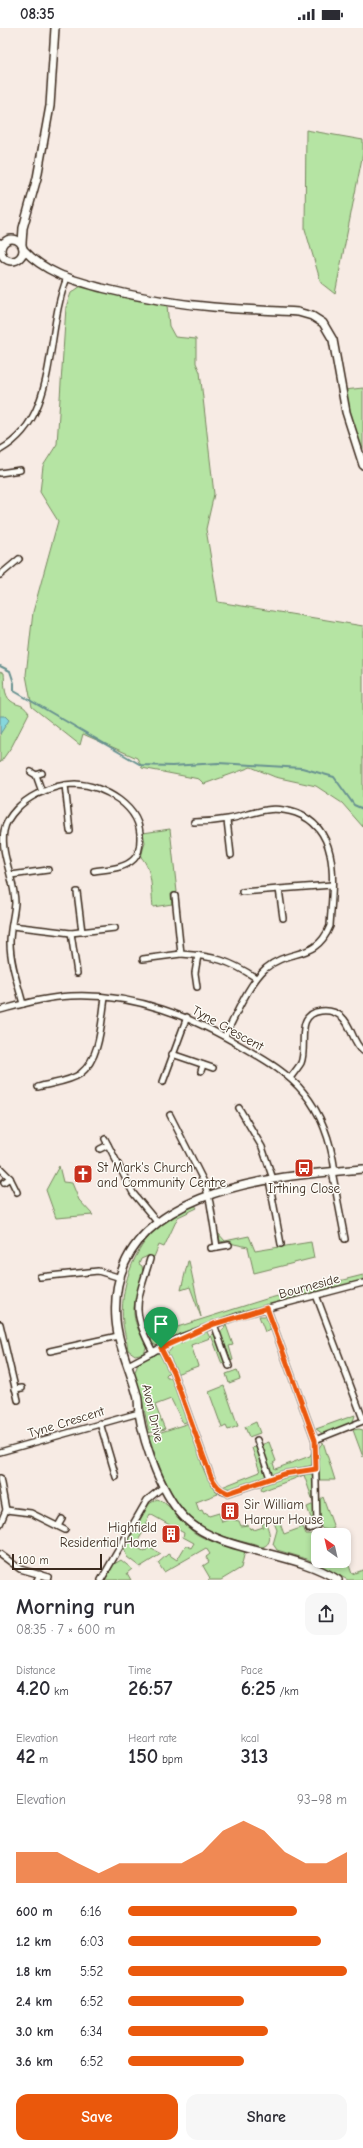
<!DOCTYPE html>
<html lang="en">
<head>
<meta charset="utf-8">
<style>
  body { margin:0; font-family:"Comic Neue",sans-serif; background:#f7f7f7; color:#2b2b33; height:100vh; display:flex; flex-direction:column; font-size:15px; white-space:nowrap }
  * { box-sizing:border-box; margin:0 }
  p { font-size:13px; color:#7c7c81 }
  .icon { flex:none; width:22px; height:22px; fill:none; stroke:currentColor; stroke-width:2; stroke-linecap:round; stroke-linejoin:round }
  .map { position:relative; height:1552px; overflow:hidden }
  .details { display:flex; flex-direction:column; background:#fff; flex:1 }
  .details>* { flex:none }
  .needle { width:26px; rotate:326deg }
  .fabs { position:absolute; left:311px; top:1500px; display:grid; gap:8px }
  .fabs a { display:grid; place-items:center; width:40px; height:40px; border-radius:8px; background:#fff; box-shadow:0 2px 6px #0003; font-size:20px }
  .scale { position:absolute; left:12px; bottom:10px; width:90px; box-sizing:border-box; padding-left:4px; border:2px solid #3b2a1e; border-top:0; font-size:11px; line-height:14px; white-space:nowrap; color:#3b2a1e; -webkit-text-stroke:3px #fdfcf7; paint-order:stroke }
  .pin { position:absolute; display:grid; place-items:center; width:34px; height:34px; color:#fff; margin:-41px -17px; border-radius:50% 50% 50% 0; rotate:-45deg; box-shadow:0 0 4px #0007 }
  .pin .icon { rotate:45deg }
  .round { display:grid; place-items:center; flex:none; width:42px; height:42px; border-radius:12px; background:#f7f7f7 }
  .headline { display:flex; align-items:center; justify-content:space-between; height:68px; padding:0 16px }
  h1 { font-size:22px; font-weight:800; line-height:30px }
  .metrics { display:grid; grid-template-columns:repeat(3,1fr); gap:6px; height:68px; padding:4px 16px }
  .metrics div { display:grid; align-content:center }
  .metrics b { font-size:20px; font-weight:800 }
  .metrics small { font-size:11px; font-weight:400 }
  .metrics p { font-size:11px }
  .chart { height:112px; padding:8px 16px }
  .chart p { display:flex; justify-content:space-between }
  .chart svg { width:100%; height:72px; margin-top:4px; fill:#ea580c; opacity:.7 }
  .cta { display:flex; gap:8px; margin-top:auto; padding:8px 16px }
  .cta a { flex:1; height:46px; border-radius:12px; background:#ea580c; color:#fff; font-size:16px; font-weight:800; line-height:46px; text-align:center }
  .cta a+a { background:#f7f7f7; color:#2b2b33 }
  ul { padding:0 16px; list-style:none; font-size:13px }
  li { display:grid; grid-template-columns:64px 48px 1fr; align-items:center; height:30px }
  li i { height:10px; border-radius:5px; background:#ea580c }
  .status { display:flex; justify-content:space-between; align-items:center; height:28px; padding:0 20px; background:#fff; direction:ltr }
  .status svg { height:11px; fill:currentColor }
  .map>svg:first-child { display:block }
  .green { fill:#b5e4a3; stroke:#788760 }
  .water { fill:#86d7dc; stroke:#689290 }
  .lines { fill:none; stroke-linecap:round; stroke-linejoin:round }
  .stream { stroke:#689290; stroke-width:2 }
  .street-casing { stroke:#3b2a1e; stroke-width:8 }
  .secondary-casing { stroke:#3b2a1e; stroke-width:10 }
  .street { stroke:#fdfcf7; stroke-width:5 }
  .secondary { stroke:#fdfcf7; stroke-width:7 }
  .route-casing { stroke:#fff; stroke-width:8 }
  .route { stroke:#ea580c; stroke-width:5 }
  .labels { text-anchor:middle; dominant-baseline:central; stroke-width:3; stroke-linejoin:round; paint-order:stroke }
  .street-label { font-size:13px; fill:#3b2a1e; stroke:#fdfcf7 }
  .poi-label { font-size:13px; fill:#3b2a1e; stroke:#fdfcf7; text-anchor:start }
</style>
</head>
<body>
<div class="status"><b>08:35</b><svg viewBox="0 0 49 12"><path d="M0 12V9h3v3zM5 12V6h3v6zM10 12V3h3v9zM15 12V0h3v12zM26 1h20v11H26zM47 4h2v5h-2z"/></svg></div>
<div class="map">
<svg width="363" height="1552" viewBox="0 0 363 1552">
  <rect width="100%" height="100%" fill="#f7ebe4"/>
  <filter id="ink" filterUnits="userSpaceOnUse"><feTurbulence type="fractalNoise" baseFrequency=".025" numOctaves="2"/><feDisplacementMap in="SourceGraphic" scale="8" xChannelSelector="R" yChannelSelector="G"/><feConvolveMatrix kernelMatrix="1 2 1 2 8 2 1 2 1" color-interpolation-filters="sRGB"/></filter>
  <g filter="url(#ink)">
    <!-- green -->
    <g class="green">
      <polygon points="306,102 363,112 363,125 335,266 321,255 305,201"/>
      <polygon points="81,258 167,277 169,298 175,309 196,311 196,335 200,344 214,466 206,501 218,574 363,598 363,799 342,775 316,758 275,749 251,739 204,756 199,751 142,740 137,730 83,706 80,717 32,679 26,647 33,584 58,493 40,464 43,438 57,416 66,279 71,265"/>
      <polygon points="363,360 363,421 361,423 350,388 344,362"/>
      <path d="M0,643l4,2c1,9 -1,22 7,28 8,6 10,1 18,12l-17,33 -12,17z"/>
      <path d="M170,801l7,63 -6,2 1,10 -19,3c-2,-17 0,-37 -12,-50l4,-15 -2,-9z"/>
      <polygon points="59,1138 63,1154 72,1155 79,1172 93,1187 56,1190 46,1162"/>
      <path d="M195,1177l2,3 -19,9 -14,30 -5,-2 -5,12 -6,-1 -7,3 -2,5 3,2c4,11 -10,33 -8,48 1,12 7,21 13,31l-3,8 -9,2 -7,-5c-1,-9 -4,-18 -5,-27 -4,-33 10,-74 35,-96 11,-9 25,-16 37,-22z"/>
      <polygon points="218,1205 225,1213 249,1208 255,1223 311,1214 314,1230 254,1245 248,1219 220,1213"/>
      <polygon points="188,1233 189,1233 201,1289 190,1259 181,1262"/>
      <polygon points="363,1247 363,1252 225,1289 157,1318 151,1315 152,1307 266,1271"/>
      <polygon points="259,1288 266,1288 271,1302 265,1304"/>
      <polygon points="226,1297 233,1317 229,1318 233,1332 222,1336 211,1307 223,1302"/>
      <polygon points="206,1302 210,1310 191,1317 198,1338 176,1346 167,1326 172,1320 170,1318 178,1314 181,1316 184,1314 185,1311"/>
      <polygon points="158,1325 164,1329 170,1343 166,1347 167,1350 173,1350 189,1393 183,1395 171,1371 155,1377 165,1401 149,1405 141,1366 134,1346 139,1334"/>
      <polygon points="237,1342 240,1351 229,1355 226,1346"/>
      <polygon points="224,1358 238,1398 228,1402 226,1398 222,1400 209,1364"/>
      <polygon points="355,1387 353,1394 323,1406 316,1401"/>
      <polygon points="256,1394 260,1405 249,1409 245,1399"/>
      <path d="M189,1395l12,30c-2,15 10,29 17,41l-22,8 3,9 3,-1 2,4 3,-1 2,3 10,-3 3,9 8,-3 9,2 2,5 7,-1 2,4 3,-1 1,2 9,-3 -1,-3 4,-1c3,8 8,21 -4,24 -16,-5 -33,-8 -48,-14 -39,-17 -53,-59 -65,-97z"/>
      <polygon points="359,1401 363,1402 363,1429 353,1402"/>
      <polygon points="269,1414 276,1433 273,1435 275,1441 310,1428 313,1422 313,1436 310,1438 277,1445 232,1461 222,1459 260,1444 252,1420"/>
      <polygon points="323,1414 335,1452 320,1452 319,1450 318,1421"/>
      <path d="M305,1445l7,1c5,8 4,38 0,47l-5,-14 7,-3 -10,-29 -42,16 -1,-2 3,-5 24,-8z"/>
      <polygon points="323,1469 334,1500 330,1502 323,1501 320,1498 319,1472"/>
      <path d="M157,1471c14,4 25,27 41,36 14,8 32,11 47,16l-4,17 -20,12h-13l2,-2 -7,-12 6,-4 -3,-5 4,-3 -4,-6 -42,24 -6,-9 10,-9 9,6 9,-15 5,3 3,-5 -11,-6 1,-4 -34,-19 -5,10 2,1 -12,21 10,6 3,-5 13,7 -21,13 -13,-10 -3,-8 25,-45z"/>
      <polygon points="278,1490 284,1506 303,1499 306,1506 328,1507 318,1507 318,1533 344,1533 345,1526 352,1546 363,1542 363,1552 348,1552 307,1531 277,1522 273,1516 277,1502 273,1492"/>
      <polygon points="121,1532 132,1541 127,1545 131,1552 105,1552 114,1536"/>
    </g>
    <!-- water -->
    <polygon class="water" points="0,688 5,688 9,692 0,706"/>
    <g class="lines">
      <!-- stream -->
      <polyline class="stream" points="0,638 10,643 14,655 14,663 141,737 172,738 218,735 302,740 334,749 354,777 363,781"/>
      <defs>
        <g id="street">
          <polyline points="0,214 2,215"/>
          <path d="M0,422c60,-33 44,-117 67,-172"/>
          <polyline points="0,445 20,442"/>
          <polyline points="0,547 19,531"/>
          <polyline points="31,744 36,747 42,764"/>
          <polyline points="36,747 42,745"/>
          <polyline points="65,757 70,803"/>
          <polyline points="227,792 231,827"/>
          <path d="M194,794c11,0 23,-1 34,-3 13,-2 25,-7 38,-9 10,-2 21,0 30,3 47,17 36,75 34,113 -14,35 -40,22 -64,42 -17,15 -30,47 -41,68"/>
          <polyline points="11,847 48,842"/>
          <polyline points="77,864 82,904"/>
          <polyline points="242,864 279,861"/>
          <path d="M175,868l6,58c32,2 48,6 75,24"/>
          <polyline points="283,890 279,861 332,857"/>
          <polyline points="12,898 71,905 115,900"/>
          <polyline points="71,905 77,945"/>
          <polyline points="143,931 181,926"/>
          <polyline points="197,959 195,945 198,927"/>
          <path d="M23,976c-5,-20 -13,-41 -13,-62 0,-13 4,-26 5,-39 0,-24 -15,-48 -11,-72 3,-16 19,-30 33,-37 11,-5 26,-10 38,-10 29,1 67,23 65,55 0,7 -1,15 -6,20 -10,10 -26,10 -40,12"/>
          <path d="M0,982c23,-6 47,-13 71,-14 64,-3 122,21 175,53 21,12 43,25 58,44 19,23 27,49 31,78"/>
          <polyline points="172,1026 213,1040"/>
          <polyline points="201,1043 203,1037"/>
          <path d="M290,1050c3,-4 8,-10 11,-15 7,-17 -7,-49 20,-52 8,-1 15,1 21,6 10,9 10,25 21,34"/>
          <polyline points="163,1054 187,989"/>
          <path d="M38,1059c13,-4 31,-5 42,-13 21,-16 21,-52 25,-76"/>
          <polyline points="239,1080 262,1119 273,1151"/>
          <polyline points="170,1087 205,1156 210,1175 217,1219"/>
          <polyline points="105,1111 133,1165 157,1194"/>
          <polyline points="100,1121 108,1117"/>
          <polyline points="0,1140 10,1150 17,1164"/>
          <polyline points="332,1143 345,1211"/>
          <polyline points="269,1152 281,1216"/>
          <polyline points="4,1154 10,1150"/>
          <polyline points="211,1220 229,1217"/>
          <path d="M150,1231c-13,44 -20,50 3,93"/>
          <polyline points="40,1249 98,1243 121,1250"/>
          <polyline points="316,1267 363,1391"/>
          <polyline points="267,1280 315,1412 317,1498 309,1501"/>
          <polyline points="0,1296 18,1372"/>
          <polyline points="214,1296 229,1338"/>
          <polyline points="161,1320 173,1344 211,1449 216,1457 222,1463 228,1465 284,1446 316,1441"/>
          <polyline points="50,1323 118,1308"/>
          <polyline points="128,1337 181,1309 238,1288 363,1255"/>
          <polyline points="15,1361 22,1360"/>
          <polyline points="100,1395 116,1449"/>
          <polyline points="257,1412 270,1450"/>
          <polyline points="315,1412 363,1393"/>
          <polyline points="0,1424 139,1385"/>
          <polyline points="0,1450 6,1482 0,1496"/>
          <polyline points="6,1482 31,1485 65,1502"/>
          <polyline points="58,1498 62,1491"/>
          <polyline points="0,1526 20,1541 48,1549"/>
          <polyline points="37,1552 40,1546"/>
          <polyline points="101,1552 147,1472 163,1459"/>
        </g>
        <g id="secondary">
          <circle cx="12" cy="222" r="11"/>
          <polyline points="22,215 23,200 37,150 50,78 55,0"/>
          <path d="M24,222c21,23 49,30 78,38 36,9 74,16 111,19 29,3 57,3 85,5l14,4 11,7 10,17 13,72 17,53"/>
          <path d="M338,1552c-43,-29 -115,-27 -150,-59 -25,-22 -44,-76 -49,-108 -1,-6 0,-12 -2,-18 -6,-24 -19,-49 -21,-75 -10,-130 154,-144 247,-151"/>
        </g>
      </defs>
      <!-- street casing -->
      <use href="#street" class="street-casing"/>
      <!-- secondary casing -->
      <use href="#secondary" class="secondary-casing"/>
      <!-- street -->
      <use href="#street" class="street"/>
      <!-- secondary -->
      <use href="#secondary" class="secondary"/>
    </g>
  </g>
  <g class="lines" filter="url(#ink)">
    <defs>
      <path id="route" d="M267,1280l48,132 1,29 -32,5 -56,19c-9,-3 -12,-8 -17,-16l-38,-105 -12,-24 53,-24z"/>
    </defs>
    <!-- route casing -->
    <use href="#route" class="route-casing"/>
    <!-- route -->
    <use href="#route" class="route"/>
  </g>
  <!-- icons -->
  <defs>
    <symbol id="bus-square" viewBox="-11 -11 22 22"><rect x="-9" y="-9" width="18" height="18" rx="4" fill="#c8321e" stroke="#fdfcf7"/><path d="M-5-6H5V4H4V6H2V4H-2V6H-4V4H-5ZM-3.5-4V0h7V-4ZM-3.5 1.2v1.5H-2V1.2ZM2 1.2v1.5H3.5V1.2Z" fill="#fff"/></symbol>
    <symbol id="church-square" viewBox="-11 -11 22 22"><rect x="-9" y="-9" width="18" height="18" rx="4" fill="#c8321e" stroke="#fdfcf7"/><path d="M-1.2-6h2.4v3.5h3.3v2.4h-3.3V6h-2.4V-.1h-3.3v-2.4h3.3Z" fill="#fff"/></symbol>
    <symbol id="building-square" viewBox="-11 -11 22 22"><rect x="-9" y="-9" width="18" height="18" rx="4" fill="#c8321e" stroke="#fdfcf7"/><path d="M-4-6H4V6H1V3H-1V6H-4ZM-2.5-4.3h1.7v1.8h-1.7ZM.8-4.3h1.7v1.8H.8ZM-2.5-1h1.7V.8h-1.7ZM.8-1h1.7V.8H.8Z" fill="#fff"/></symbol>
  </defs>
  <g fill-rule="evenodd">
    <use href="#bus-square" x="293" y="1129" width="22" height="22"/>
    <use href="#church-square" x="72" y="1135" width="22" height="22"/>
    <use href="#building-square" x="219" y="1472" width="22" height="22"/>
    <use href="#building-square" x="160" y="1495" width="22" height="22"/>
  </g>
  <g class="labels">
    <!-- street labels -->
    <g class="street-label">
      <text transform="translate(228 1000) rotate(29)">Tyne Crescent</text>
      <text transform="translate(309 1258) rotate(-15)">Bourneside</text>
      <text transform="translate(153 1385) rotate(77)">Avon Drive</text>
      <text transform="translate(66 1394) rotate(-17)">Tyne Crescent</text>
    </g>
    <!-- poi labels -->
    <g class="poi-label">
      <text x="97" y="1139">St Mark's Church<tspan x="97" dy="15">and Community Centre</tspan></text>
      <text x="304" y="1160" text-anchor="middle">Irthing Close</text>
      <text x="244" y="1476">Sir William<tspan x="244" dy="15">Harpur House</tspan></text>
      <text x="157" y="1499" text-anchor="end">Highfield<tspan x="157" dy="15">Residential Home</tspan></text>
    </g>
  </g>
</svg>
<div class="fabs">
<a><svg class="needle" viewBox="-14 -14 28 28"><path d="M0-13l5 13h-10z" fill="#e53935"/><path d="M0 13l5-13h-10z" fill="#7c7c81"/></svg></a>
</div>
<div class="scale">100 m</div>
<div class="pin" style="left:161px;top:1320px;background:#1e9e55"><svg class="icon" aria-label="arrive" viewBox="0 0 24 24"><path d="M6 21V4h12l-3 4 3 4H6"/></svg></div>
</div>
<section class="details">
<div class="headline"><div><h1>Morning run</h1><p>08:35 · 7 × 600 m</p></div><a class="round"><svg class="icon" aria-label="share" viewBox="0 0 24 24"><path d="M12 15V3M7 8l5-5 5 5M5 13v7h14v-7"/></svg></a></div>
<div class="metrics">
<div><p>Distance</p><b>4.20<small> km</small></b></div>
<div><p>Time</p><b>26:57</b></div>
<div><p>Pace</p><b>6:25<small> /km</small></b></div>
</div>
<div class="metrics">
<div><p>Elevation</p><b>42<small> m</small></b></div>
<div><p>Heart rate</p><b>150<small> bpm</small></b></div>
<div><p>kcal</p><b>313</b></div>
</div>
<div class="chart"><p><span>Elevation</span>93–98 m</p>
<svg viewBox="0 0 160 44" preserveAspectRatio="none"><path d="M0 44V25L10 25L20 25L30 32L40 38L50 32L60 32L70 32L80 32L90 25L100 12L110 6L120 12L130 25L140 32L150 32L160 25V44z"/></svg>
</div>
<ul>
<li><b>600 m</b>6:16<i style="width:77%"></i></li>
<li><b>1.2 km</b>6:03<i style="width:88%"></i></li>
<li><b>1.8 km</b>5:52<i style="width:100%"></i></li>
<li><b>2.4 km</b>6:52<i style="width:53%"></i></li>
<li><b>3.0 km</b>6:34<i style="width:64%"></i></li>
<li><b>3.6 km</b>6:52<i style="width:53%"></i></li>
</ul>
<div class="cta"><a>Save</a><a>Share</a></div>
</section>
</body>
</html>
